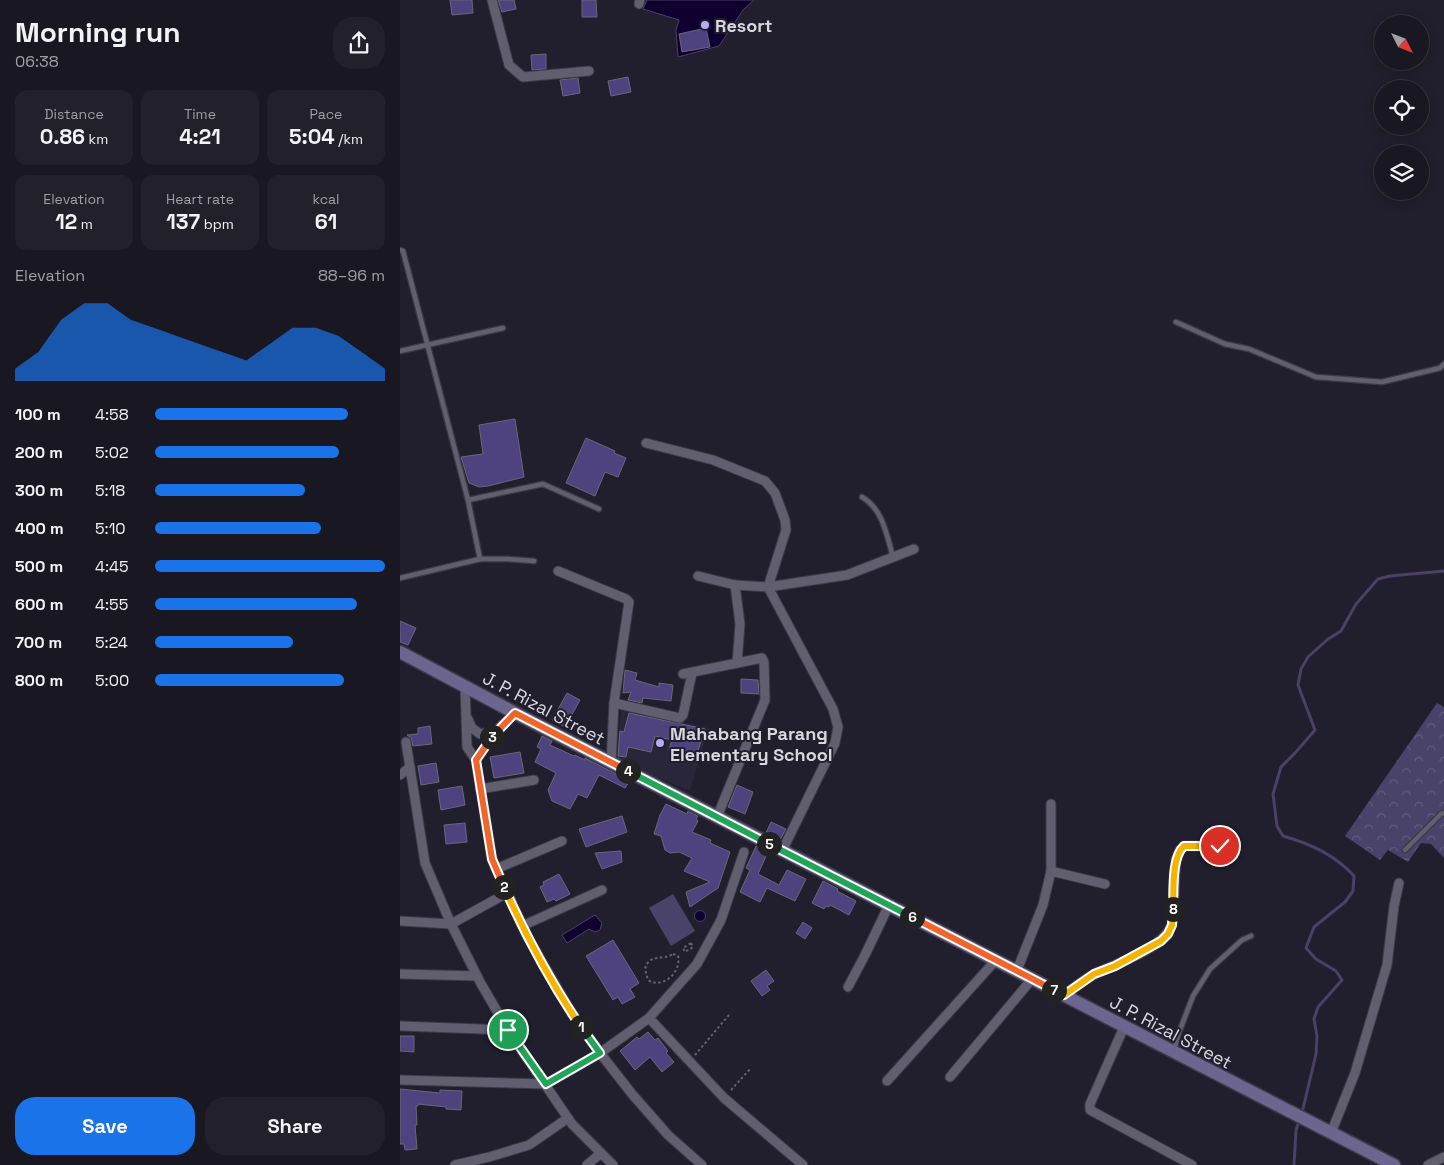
<!DOCTYPE html>
<html lang="en">
<head>
<meta charset="utf-8">
<style>
  body { margin:0; font-family:"Space Grotesk",sans-serif; background:#22202a; color:#f1f3f6; height:100vh; display:flex; flex-direction:column; font-size:19px; white-space:nowrap }
  * { box-sizing:border-box; margin:0 }
  p { font-size:16px; color:#9f9fa5 }
  .icon { flex:none; width:28px; height:28px; fill:none; stroke:currentColor; stroke-width:2; stroke-linecap:round; stroke-linejoin:round }
  .map { position:relative; flex:1; overflow:hidden }
  .side { display:flex; flex-direction:column; background:#191722; width:400px }
  .side>* { flex:none }
  .needle { width:32px; rotate:132deg }
  .buttons { position:absolute; left:974px; top:15px; display:grid; gap:10px }
  .buttons a { display:grid; place-items:center; width:55px; height:55px; border-radius:50%; background:#191722; box-shadow:0 2px 12px #0003,0 0 0 1px #373640; font-size:25px }
  .pin { position:absolute; display:grid; place-items:center; width:42px; height:42px; color:#fff; margin:-21px; border:2px solid #fff; border-radius:50%; box-shadow:0 1px 5px #0007 }
  .km { position:absolute; width:25px; height:25px; margin:-12px; border-radius:50%; background:#222; color:#fff; font-size:14px; line-height:25px; text-align:center }
  .round { display:grid; place-items:center; flex:none; width:52px; height:52px; border-radius:20px; background:#22202a }
  .overview { display:flex; align-items:center; justify-content:space-between; height:85px; padding:0 15px }
  h1 { font-size:28px; font-weight:600; line-height:38px }
  .metrics { display:grid; grid-template-columns:repeat(3,1fr); gap:8px; height:85px; padding:5px 15px }
  .metrics div { display:grid; align-content:center; border-radius:12px; background:#22202a; text-align:center }
  .metrics b { font-size:21px; font-weight:600 }
  .metrics small { font-size:14px; font-weight:400 }
  .metrics p { font-size:14px }
  .chart { height:140px; padding:10px 15px }
  .chart p { display:flex; justify-content:space-between }
  .chart svg { width:100%; height:90px; margin-top:5px; fill:#1a73e8; opacity:.7 }
  .primary-button { display:flex; gap:10px; margin-top:auto; padding:10px 15px }
  .primary-button a { flex:1; height:58px; border-radius:20px; background:#1a73e8; color:#fff; font-size:20px; font-weight:600; line-height:58px; text-align:center }
  .primary-button a+a { background:#22202a; color:#f1f3f6 }
  ul { padding:0 15px; list-style:none; font-size:16px }
  li { display:grid; grid-template-columns:80px 60px 1fr; align-items:center; height:38px }
  li i { height:12px; border-radius:6px; background:#1a73e8 }
  main { display:flex; flex:1; min-height:0 }
  .map>svg:first-child { display:block }
  .built { fill:#29263a }
  .park { fill:url(#park-crowns) }
  .pitch { fill:#494369 }
  .water { fill:#0f0030; stroke:#4b4065 }
  .lines { fill:none; stroke-linecap:round; stroke-linejoin:round }
  .stream { stroke:#4b4065; stroke-width:3 }
  .building { fill:#4e437f; stroke:#686777 }
  .lane-casing { stroke:#3c3a46; stroke-width:7 }
  .street-casing { stroke:#3c3a46; stroke-width:11 }
  .secondary-casing { stroke:#3c3a46; stroke-width:15 }
  .path { stroke:#64636f; stroke-width:2; stroke-dasharray:2.5 2.5; stroke-linecap:butt }
  .lane { stroke:#605e6f; stroke-width:4.5 }
  .street { stroke:#605e6f; stroke-width:9 }
  .secondary { stroke:#6c6590; stroke-width:12 }
  .split-1-casing { stroke:#fff; stroke-width:10 }
  .split-2-casing { stroke:#fff; stroke-width:10 }
  .split-3-casing { stroke:#fff; stroke-width:10 }
  .split-4-casing { stroke:#fff; stroke-width:10 }
  .split-5-casing { stroke:#fff; stroke-width:10 }
  .split-6-casing { stroke:#fff; stroke-width:10 }
  .split-7-casing { stroke:#fff; stroke-width:10 }
  .split-8-casing { stroke:#fff; stroke-width:10 }
  .split-9-casing { stroke:#fff; stroke-width:10 }
  .split-1 { stroke:#22a559; stroke-width:6 }
  .split-2 { stroke:#f5b400; stroke-width:6 }
  .split-3 { stroke:#f0652b; stroke-width:6 }
  .split-4 { stroke:#f0652b; stroke-width:6 }
  .split-5 { stroke:#22a559; stroke-width:6 }
  .split-6 { stroke:#22a559; stroke-width:6 }
  .split-7 { stroke:#f0652b; stroke-width:6 }
  .split-8 { stroke:#f5b400; stroke-width:6 }
  .split-9 { stroke:#f5b400; stroke-width:6 }
  .poi-dot { fill:#b7abf8; stroke:#211f2d; stroke-width:2 }
  .labels { text-anchor:middle; dominant-baseline:central; stroke-width:4; stroke-linejoin:round; paint-order:stroke }
  .poi-label { font-size:18px; font-weight:bold; fill:#d8d7e0; stroke:#211f2d; text-anchor:start }
  .street-label { font-size:18px; fill:#d8d7e0; stroke:#211f2d }
</style>
</head>
<body>
<main>
<section class="side">
<div class="overview"><div><h1>Morning run</h1><p>06:38</p></div><a class="round"><svg class="icon" aria-label="share" viewBox="0 0 24 24"><path d="M12 15V3M7 8l5-5 5 5M5 13v7h14v-7"/></svg></a></div>
<div class="metrics">
<div><p>Distance</p><b>0.86<small> km</small></b></div>
<div><p>Time</p><b>4:21</b></div>
<div><p>Pace</p><b>5:04<small> /km</small></b></div>
</div>
<div class="metrics">
<div><p>Elevation</p><b>12<small> m</small></b></div>
<div><p>Heart rate</p><b>137<small> bpm</small></b></div>
<div><p>kcal</p><b>61</b></div>
</div>
<div class="chart"><p><span>Elevation</span>88–96 m</p>
<svg viewBox="0 0 160 44" preserveAspectRatio="none"><path d="M0 44V38L10 30L20 14L30 6L40 6L50 14L60 18L70 22L80 26L90 30L100 34L110 26L120 18L130 18L140 22L150 30L160 38V44z"/></svg>
</div>
<ul>
<li><b>100 m</b>4:58<i style="width:84%"></i></li>
<li><b>200 m</b>5:02<i style="width:80%"></i></li>
<li><b>300 m</b>5:18<i style="width:65%"></i></li>
<li><b>400 m</b>5:10<i style="width:72%"></i></li>
<li><b>500 m</b>4:45<i style="width:100%"></i></li>
<li><b>600 m</b>4:55<i style="width:88%"></i></li>
<li><b>700 m</b>5:24<i style="width:60%"></i></li>
<li><b>800 m</b>5:00<i style="width:82%"></i></li>
</ul>
<div class="primary-button"><a>Save</a><a>Share</a></div>
</section>
<div class="map">
<svg width="1044" height="1165" viewBox="0 0 1044 1165">
  <defs>
    <pattern id="park-crowns" width="20" height="18" patternUnits="userSpaceOnUse" patternTransform="scale(1.25)"><rect width="20" height="18" fill="#494369"/><path d="M2 6a3 3 0 1 1 6 0M12 15a3 3 0 1 1 6 0" fill="none" stroke="#625d7e"/></pattern>
  </defs>
  <rect width="100%" height="100%" fill="#211f2d"/>
  <!-- built -->
  <polygon class="built" points="222,708 309,728 290,791 214,759"/>
  <!-- park -->
  <polygon class="park" points="1037,703 1044,707 1044,858 1031,844 1021,843 1008,862 988,850 980,860 945,836"/>
  <!-- pitch -->
  <polygon class="pitch" points="273,894 295,931 271,946 249,908"/>
  <!-- water -->
  <g class="water">
    <polygon points="247,0 354,0 343,10 319,46 278,57 276,30 279,20 243,9"/>
    <circle cx="300" cy="916" r="5.5"/>
    <polygon points="195,915 202,923 200,930 195,932 189,929 167,943 162,935"/>
  </g>
  <g class="lines">
    <!-- stream -->
    <g class="stream">
      <path d="M902,1113l14,-59 1,-18 -3,-17 4,-12 24,-27 -6,-9 -20,-12 -10,-11 8,-21 31,-25 8,-11 1,-15c-19,-21 -43,-32 -71,-40l-6,-10 -4,-32 8,-27 14,-14 20,-23 -17,-45 3,-16 7,-12 20,-18 13,-8 15,-27 22,-25 12,-3 54,-5"/>
      <polyline points="894,1165 896,1130 899,1121"/>
    </g>
  </g>
  <!-- building -->
  <g class="building">
    <polygon points="50,0 72,0 73,13 52,15"/>
    <polygon points="98,0 114,0 116,9 102,12"/>
    <polygon points="182,0 196,0 197,17 182,17"/>
    <polygon points="306,28 310,47 282,52 279,34"/>
    <polygon points="146,54 146,69 132,70 131,55"/>
    <polygon points="228,77 231,92 211,96 208,81"/>
    <polygon points="178,78 180,93 163,96 160,80"/>
    <polygon points="115,419 124,477 88,486 79,487 69,483 61,457 83,454 79,425"/>
    <polygon points="186,438 215,451 214,453 226,458 218,477 205,472 195,496 166,483"/>
    <polygon points="0,621 16,628 8,645 0,642"/>
    <polygon points="225,670 237,673 235,680 259,687 259,683 273,685 271,701 243,698 242,703 228,700 231,692 223,693"/>
    <polygon points="341,679 358,680 359,694 341,693"/>
    <polygon points="167,693 180,700 165,727 152,720"/>
    <polygon points="229,713 305,729 296,757 269,750 272,740 255,736 251,752 228,747 226,757 218,756 220,731 224,732"/>
    <polygon points="30,726 32,744 13,746 11,738 7,735 18,734 18,728"/>
    <polygon points="142,736 152,741 150,745 174,756 175,755 185,760 185,758 230,781 225,788 199,775 187,798 178,794 170,809 152,801 148,790 156,773 135,762 141,749 137,747"/>
    <polygon points="120,752 124,773 94,778 90,757"/>
    <polygon points="36,763 39,782 21,785 18,766"/>
    <polygon points="337,785 353,792 345,814 328,807"/>
    <polygon points="62,786 65,805 41,810 38,790"/>
    <polygon points="266,804 287,814 288,811 298,816 296,819 298,821 292,832 311,840 310,843 330,852 318,888 290,907 286,892 310,882 284,871 292,858 279,852 270,853 265,850 261,836 254,834 260,815"/>
    <polygon points="222,816 227,832 186,847 179,829"/>
    <polygon points="371,822 386,829 380,840 366,833"/>
    <polygon points="65,823 67,842 46,844 44,825"/>
    <polygon points="356,846 368,852 358,874 379,885 387,870 406,879 395,901 367,888 360,902 340,892 350,870 346,868"/>
    <polygon points="221,851 222,862 202,869 195,853"/>
    <polygon points="159,874 170,894 156,901 154,899 147,902 140,887 144,885 143,882"/>
    <polygon points="423,881 438,889 437,891 456,901 449,915 430,905 429,907 426,906 424,909 412,903"/>
    <polygon points="403,922 412,928 405,939 396,933"/>
    <polygon points="213,940 239,983 230,989 235,997 222,1004 218,997 213,1000 186,956"/>
    <polygon points="366,970 374,981 367,986 370,990 362,996 351,981"/>
    <polygon points="248,1032 255,1040 258,1038 268,1051 266,1053 274,1062 262,1072 250,1057 235,1070 220,1051 237,1037 239,1039"/>
    <polygon points="0,1036 14,1036 14,1052 0,1051"/>
    <polygon points="0,1089 40,1093 40,1090 62,1091 61,1110 46,1109 46,1107 18,1104 18,1106 16,1106 17,1125 15,1125 17,1149 5,1150 4,1144 0,1144"/>
  </g>
  <g class="lines">
    <defs>
      <g id="lane">
        <polyline points="0,250 3,251 68,500 80,559"/>
        <polyline points="776,322 825,344 849,349 916,377 982,382 1040,368 1044,364"/>
        <polyline points="0,351 103,328"/>
        <path d="M462,497c21,12 25,39 31,60"/>
        <polyline points="68,500 143,484 199,509"/>
        <polyline points="0,578 80,559 108,559 134,561"/>
        <polyline points="1005,850 1041,814 1044,813"/>
        <polyline points="774,1051 778,1035 793,996 810,969 842,940 851,936"/>
      </g>
      <g id="street">
        <polyline points="92,0 109,65 123,77 189,71"/>
        <polyline points="239,4 240,0"/>
        <polyline points="246,443 313,460 365,481 375,493 385,520 386,530 368,587 433,709 438,727 435,743 382,851"/>
        <polyline points="158,571 226,599 229,602 214,703"/>
        <polyline points="298,576 335,585 368,587 447,575 514,549"/>
        <polyline points="335,585 340,624 337,663"/>
        <polyline points="283,674 362,658 364,662 365,700 317,817"/>
        <polyline points="65,686 67,747 76,760 92,859 127,936 171,1012 200,1053 232,1094 268,1135 302,1165"/>
        <polyline points="68,719 72,728 80,734 96,731"/>
        <polyline points="6,742 25,863 51,924 80,982 108,1030 172,1124 213,1165"/>
        <polyline points="76,760 96,731 115,713"/>
        <polyline points="211,763 214,703 280,718 283,715 292,673"/>
        <polyline points="0,775 10,767"/>
        <polyline points="80,789 134,780"/>
        <polyline points="96,869 162,841"/>
        <polyline points="651,871 651,804"/>
        <polyline points="0,921 51,924 107,893"/>
        <polyline points="122,926 202,890"/>
        <polyline points="617,970 643,905 651,871 705,884"/>
        <polyline points="0,974 77,976"/>
        <polyline points="448,987 465,955 489,905"/>
        <path d="M664,995c10,-7 19,-15 29,-20 25,-13 66,-23 79,-50l4,-66 4,-9 4,-4h47"/>
        <polyline points="249,1018 324,1098 403,1165"/>
        <polyline points="0,1026 108,1030"/>
        <polyline points="724,1027 690,1104 690,1110 792,1165"/>
        <polyline points="550,1077 632,979"/>
        <polyline points="0,1080 146,1084 200,1053 249,1018 297,964 321,920 344,852"/>
        <polyline points="487,1081 596,960"/>
        <polyline points="931,1133 955,1073 987,965 994,906 999,883"/>
        <polyline points="55,1165 89,1157 129,1145 168,1118"/>
        <polyline points="187,1165 201,1153"/>
        <polyline points="1028,1165 1044,1157"/>
      </g>
      <polyline id="secondary" points="0,652 115,713 994,1165"/>
    </defs>
    <!-- lane casing -->
    <use href="#lane" class="lane-casing"/>
    <!-- street casing -->
    <use href="#street" class="street-casing"/>
    <!-- secondary casing -->
    <use href="#secondary" class="secondary-casing"/>
    <!-- path -->
    <g class="path">
      <polygon points="291,943 293,947 285,952 283,948"/>
      <path d="M273,954l5,2c4,15 -15,34 -30,24l-3,-11c4,-16 17,-8 28,-15z"/>
      <polyline points="295,1055 329,1015"/>
      <polyline points="331,1090 351,1068"/>
    </g>
    <!-- lane -->
    <use href="#lane" class="lane"/>
    <!-- street -->
    <use href="#street" class="street"/>
    <!-- secondary -->
    <use href="#secondary" class="secondary"/>
  </g>
  <g class="lines">
    <defs>
      <polyline id="split-1" points="108,1030 146,1084 200,1053 181,1027"/>
      <path id="split-2" d="M104,887c22,49 47,96 77,140"/>
      <polyline id="split-3" points="92,737 76,760 92,859 104,887"/>
      <polyline id="split-4" points="92,737 115,713 228,771"/>
      <polyline id="split-5" points="228,771 369,844"/>
      <polyline id="split-6" points="369,844 512,917"/>
      <polyline id="split-7" points="512,917 654,990"/>
      <polyline id="split-8" points="654,990 664,995 694,974 715,966 761,941 768,934 772,925 773,909"/>
      <path id="split-9" d="M773,909c1,-18 -2,-51 11,-63h36"/>
    </defs>
    <!-- split-1 casing -->
    <use href="#split-1" class="split-1-casing"/>
    <!-- split-2 casing -->
    <use href="#split-2" class="split-2-casing"/>
    <!-- split-3 casing -->
    <use href="#split-3" class="split-3-casing"/>
    <!-- split-4 casing -->
    <use href="#split-4" class="split-4-casing"/>
    <!-- split-5 casing -->
    <use href="#split-5" class="split-5-casing"/>
    <!-- split-6 casing -->
    <use href="#split-6" class="split-6-casing"/>
    <!-- split-7 casing -->
    <use href="#split-7" class="split-7-casing"/>
    <!-- split-8 casing -->
    <use href="#split-8" class="split-8-casing"/>
    <!-- split-9 casing -->
    <use href="#split-9" class="split-9-casing"/>
    <!-- split-1 -->
    <use href="#split-1" class="split-1"/>
    <!-- split-2 -->
    <use href="#split-2" class="split-2"/>
    <!-- split-3 -->
    <use href="#split-3" class="split-3"/>
    <!-- split-4 -->
    <use href="#split-4" class="split-4"/>
    <!-- split-5 -->
    <use href="#split-5" class="split-5"/>
    <!-- split-6 -->
    <use href="#split-6" class="split-6"/>
    <!-- split-7 -->
    <use href="#split-7" class="split-7"/>
    <!-- split-8 -->
    <use href="#split-8" class="split-8"/>
    <!-- split-9 -->
    <use href="#split-9" class="split-9"/>
  </g>
  <!-- markers -->
  <g class="poi-dot">
    <circle cx="305" cy="25" r="5"/>
    <circle cx="260" cy="743" r="5"/>
  </g>
  <g class="labels">
    <!-- poi labels -->
    <g class="poi-label">
      <text x="315" y="25">Resort</text>
      <text x="270" y="733">Mahabang Parang<tspan x="270" dy="21">Elementary School</tspan></text>
    </g>
    <!-- street labels -->
    <g class="street-label">
      <text transform="translate(144 708) rotate(28)">J. P. Rizal Street</text>
      <text transform="translate(771 1032) rotate(28)">J. P. Rizal Street</text>
    </g>
  </g>
</svg>
<div class="buttons">
<a><svg class="needle" viewBox="-14 -14 28 28"><path d="M0-13l5 13h-10z" fill="#e53935"/><path d="M0 13l5-13h-10z" fill="#9f9fa5"/></svg></a>
<a><svg class="icon" aria-label="locate" viewBox="0 0 24 24"><circle cx="12" cy="12" r="6"/><path d="M12 2v4M12 18v4M2 12h4M18 12h4"/></svg></a>
<a><svg class="icon" aria-label="layers" viewBox="0 0 24 24"><path d="M12 4l9 5-9 5-9-5zM3 14l9 5 9-5"/></svg></a>
</div>
<div class="pin" style="left:108px;top:1030px;background:#1e9e55"><svg class="icon" aria-label="arrive" viewBox="0 0 24 24"><path d="M6 21V4h12l-3 4 3 4H6"/></svg></div>
<div class="pin" style="left:820px;top:846px;background:#d93025"><svg class="icon" aria-label="check" viewBox="0 0 24 24"><path d="M5 12l5 5 9-10"/></svg></div>
<b class="km" style="left:181px;top:1027px">1</b>
<b class="km" style="left:104px;top:887px">2</b>
<b class="km" style="left:92px;top:737px">3</b>
<b class="km" style="left:228px;top:771px">4</b>
<b class="km" style="left:369px;top:844px">5</b>
<b class="km" style="left:512px;top:917px">6</b>
<b class="km" style="left:654px;top:990px">7</b>
<b class="km" style="left:773px;top:909px">8</b>
</div>
</main>
</body>
</html>
